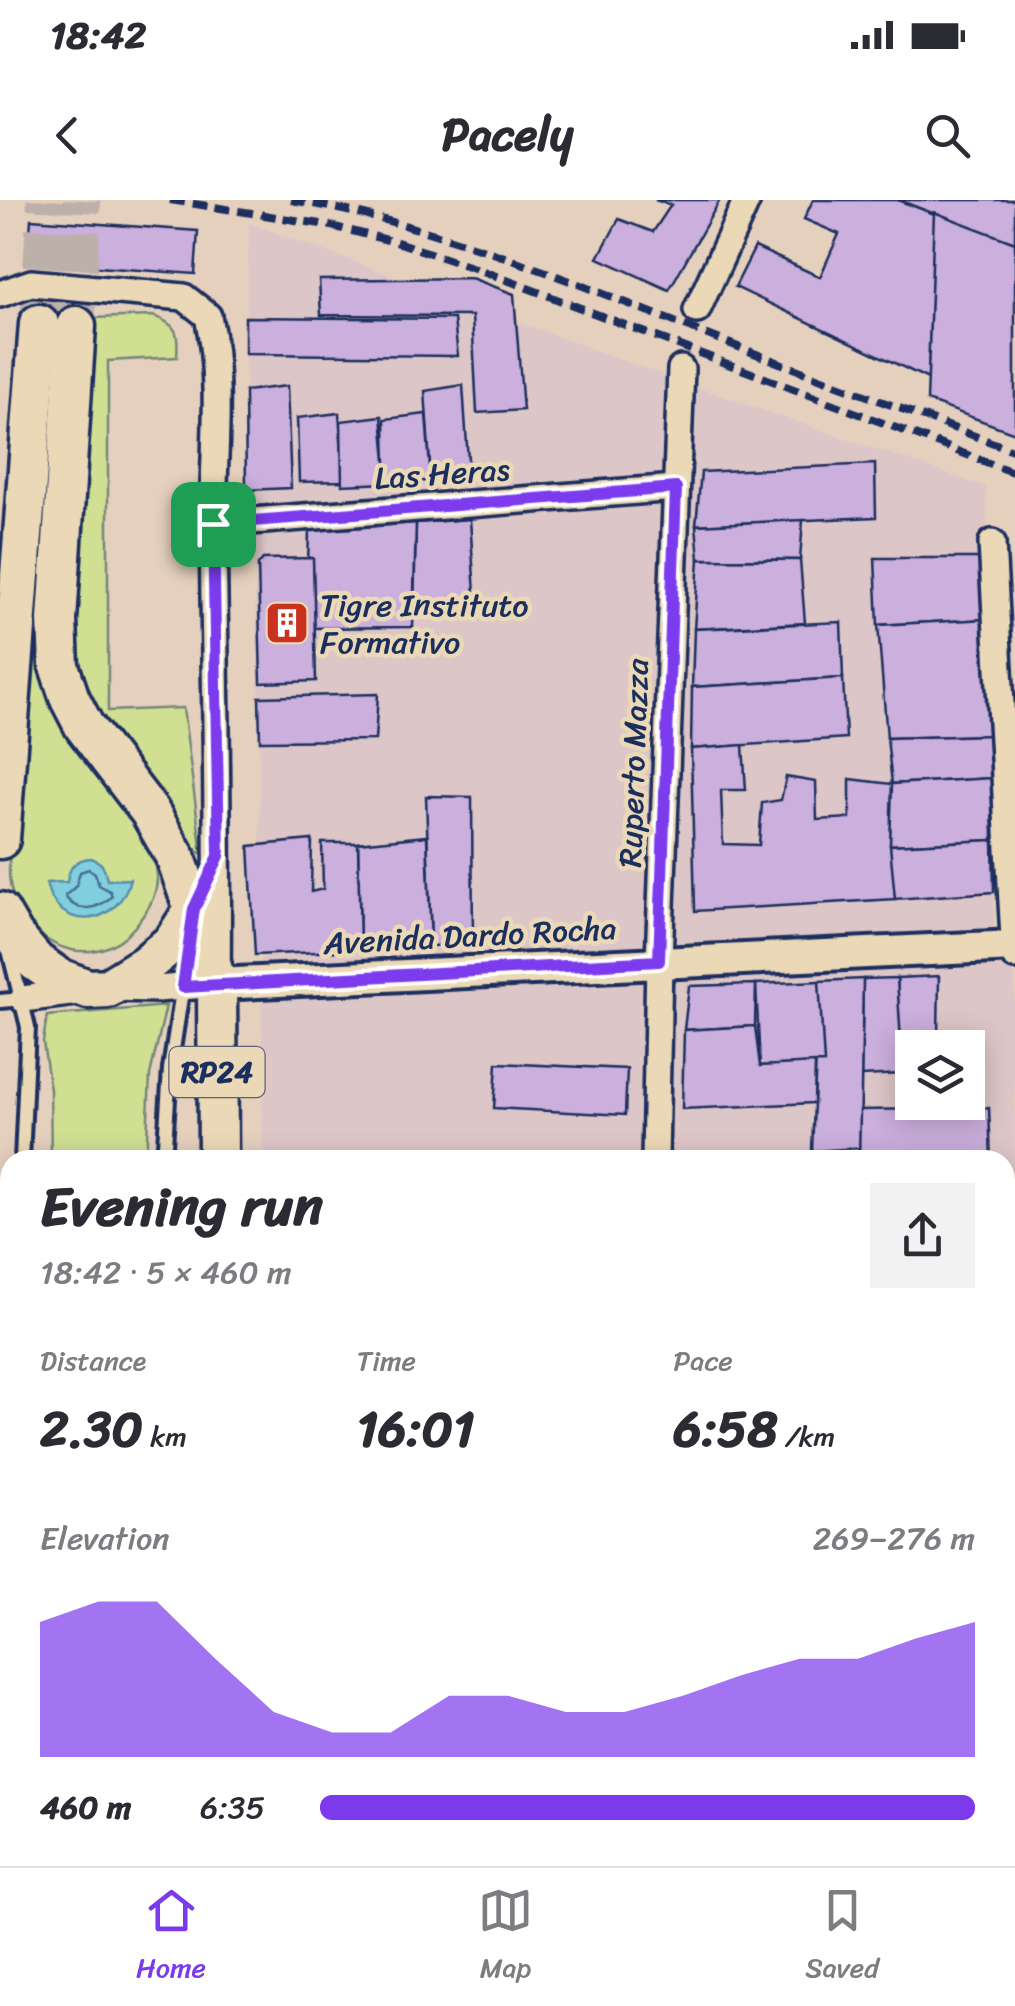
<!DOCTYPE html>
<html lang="en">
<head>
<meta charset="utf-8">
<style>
  body { margin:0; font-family:Sriracha,sans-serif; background:#f2f2f3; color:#2b2b33; height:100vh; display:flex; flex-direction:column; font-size:38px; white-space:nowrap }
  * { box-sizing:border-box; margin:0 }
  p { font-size:32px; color:#7c7c81 }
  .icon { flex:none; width:55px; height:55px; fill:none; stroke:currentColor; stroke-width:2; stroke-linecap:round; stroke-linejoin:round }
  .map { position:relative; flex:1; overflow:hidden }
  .drawer { position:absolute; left:0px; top:950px; width:1015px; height:718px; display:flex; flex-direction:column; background:#fff; border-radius:30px 30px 0 0; box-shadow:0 5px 25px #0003 }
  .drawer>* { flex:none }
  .buttons { position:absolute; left:895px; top:830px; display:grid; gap:20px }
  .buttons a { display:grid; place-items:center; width:90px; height:90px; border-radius:0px; background:#fff; box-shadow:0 5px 25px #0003; font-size:50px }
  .pin { position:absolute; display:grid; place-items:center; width:85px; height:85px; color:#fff; margin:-42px; border-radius:20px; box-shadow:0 5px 15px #0006 }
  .round { display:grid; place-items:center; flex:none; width:105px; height:105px; border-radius:0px; background:#f2f2f3 }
  .overview { display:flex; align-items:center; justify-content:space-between; height:170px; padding:0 40px }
  h1 { font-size:55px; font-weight:800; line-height:75px }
  .figures { display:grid; grid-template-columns:repeat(3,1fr); gap:15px; height:170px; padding:10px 40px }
  .figures div { display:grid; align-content:center }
  .figures b { font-size:50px; font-weight:800 }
  .figures small { font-size:28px; font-weight:400 }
  .figures p { font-size:28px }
  .chart { height:280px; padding:20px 40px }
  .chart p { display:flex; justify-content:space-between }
  .chart svg { width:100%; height:180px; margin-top:10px; fill:#7c3aed; opacity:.7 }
  ul { padding:0 40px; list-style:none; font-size:32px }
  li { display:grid; grid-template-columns:160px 120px 1fr; align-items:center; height:75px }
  li i { height:25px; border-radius:12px; background:#7c3aed }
  .status { display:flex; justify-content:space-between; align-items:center; height:70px; padding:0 50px; background:#fff; direction:ltr }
  .status svg { height:28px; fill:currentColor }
  header { display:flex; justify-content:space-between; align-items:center; height:130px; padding:0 40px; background:#fff; font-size:45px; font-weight:800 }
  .menu { display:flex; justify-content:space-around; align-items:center; height:140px; border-top:2px solid #e1e1e2; background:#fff; font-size:28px; color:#7c7c81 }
  .menu a { display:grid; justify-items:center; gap:5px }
  .menu .on { color:#7c3aed }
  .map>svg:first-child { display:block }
  .built { fill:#ddc6c7; fill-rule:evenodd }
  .green { fill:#d0df92; stroke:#768778; stroke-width:2.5 }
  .water { fill:#81cedf; stroke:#588eab; stroke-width:2.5 }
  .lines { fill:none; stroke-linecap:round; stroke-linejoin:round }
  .shore { stroke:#446f92; stroke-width:2.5 }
  .building { fill:#cbafdc; stroke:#1b2f5e; stroke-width:2.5 }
  .primary-tunnel { stroke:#bdb0ab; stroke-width:38; stroke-dasharray:38 19; stroke-linecap:butt }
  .service-casing { stroke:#1b2f5e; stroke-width:20 }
  .minor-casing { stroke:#1b2f5e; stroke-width:32 }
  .tertiary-casing { stroke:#1b2f5e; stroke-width:38 }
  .secondary-casing { stroke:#1b2f5e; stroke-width:42 }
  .primary-casing { stroke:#1b2f5e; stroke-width:45 }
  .service { stroke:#ebd8b6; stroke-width:12 }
  .minor { stroke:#ebd8b6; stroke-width:25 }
  .tertiary { stroke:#ebd8b6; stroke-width:30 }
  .secondary { stroke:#ebd8b6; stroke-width:35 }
  .primary { stroke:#ebd8b6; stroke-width:38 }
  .rail { stroke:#1b2f5e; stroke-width:8; stroke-dasharray:15 8; stroke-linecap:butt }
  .route-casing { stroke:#fff; stroke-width:20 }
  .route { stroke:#7c3aed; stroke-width:12 }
  .labels { text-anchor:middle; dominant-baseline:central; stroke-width:9; stroke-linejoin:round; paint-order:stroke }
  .shield { fill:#ebd8b6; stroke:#596278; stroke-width:2.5 }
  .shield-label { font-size:30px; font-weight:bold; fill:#1b2f5e }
  .street-label { font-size:32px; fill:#1b2f5e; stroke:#ebd8b6 }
  .poi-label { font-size:32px; fill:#1b2f5e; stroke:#ebd8b6; text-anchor:start }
</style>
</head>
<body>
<div class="status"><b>18:42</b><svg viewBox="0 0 49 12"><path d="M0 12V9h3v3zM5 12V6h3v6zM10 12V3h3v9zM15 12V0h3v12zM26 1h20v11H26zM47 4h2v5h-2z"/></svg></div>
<header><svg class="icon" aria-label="back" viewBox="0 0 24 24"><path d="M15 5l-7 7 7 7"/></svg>Pacely<svg class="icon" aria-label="search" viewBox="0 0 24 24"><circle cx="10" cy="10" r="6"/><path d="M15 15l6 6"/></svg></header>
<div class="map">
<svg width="1015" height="1666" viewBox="0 0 1015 1666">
  <rect width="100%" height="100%" fill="#e5d0be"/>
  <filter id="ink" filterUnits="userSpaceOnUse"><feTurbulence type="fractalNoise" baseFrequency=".01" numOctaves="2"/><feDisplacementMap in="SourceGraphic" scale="20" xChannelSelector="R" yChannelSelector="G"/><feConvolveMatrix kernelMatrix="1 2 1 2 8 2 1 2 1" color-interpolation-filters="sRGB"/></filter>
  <g filter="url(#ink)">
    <!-- built -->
    <g class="built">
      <path d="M249,23l447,164 290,100 9,472 20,1v360h-10v-160h-742l-4,-463 -14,-343zM912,848h56v54h-56z"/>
      <rect x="263" y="1658" width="359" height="8"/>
    </g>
    <!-- green -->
    <g class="green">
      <path d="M153,116c24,8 26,16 24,41l-69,4v350l75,-3 19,146c-16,-9 -24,-34 -35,-50 -28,-40 -64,-74 -81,-121 -9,-24 -10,-52 -12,-77l18,-288z"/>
      <path d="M38,402c3,20 3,58 9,76 3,11 12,22 18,33 13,24 26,49 41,73 16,25 50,61 51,91 1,16 -6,30 -15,42 -37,57 -107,38 -129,-21 -12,-33 6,-92 10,-128 6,-55 10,-111 15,-166z"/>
      <polygon points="166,806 150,875 146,960 51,960 50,889 43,842 47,816"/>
      <polygon points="7,1226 10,1226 10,1658 193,1658 192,1666 0,1666 0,1228"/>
    </g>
    <!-- water -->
    <path class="water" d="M91,658c12,4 14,11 16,22l23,-1c-12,50 -73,54 -84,4l21,-1c2,-15 8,-23 24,-24z"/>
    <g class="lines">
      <!-- shore -->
      <path class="shore" d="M89,669l6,4 4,12 11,6 2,5c-14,14 -36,18 -47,0l11,-10 4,-14z"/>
    </g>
    <!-- building -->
    <g class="building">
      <polygon points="655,0 720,0 669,90 598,58 619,19 653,32 671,5"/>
      <polygon points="813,0 898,0 935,14 928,179 735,87 755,47 820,77 839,34 804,19"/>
      <polygon points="898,0 1015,0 1015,43 935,14"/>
      <polygon points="934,12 1015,43 1015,233 927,201"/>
      <polygon points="31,19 198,31 195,74 28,62"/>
      <polygon points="471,78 514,94 523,210 477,213 472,116 321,115 319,80"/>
      <polygon points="245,117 454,119 458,156 245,154"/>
      <polygon points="463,185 469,275 431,281 425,191"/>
      <polygon points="287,186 291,288 246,290 245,191"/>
      <polygon points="339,213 344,281 299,282 297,218"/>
      <polygon points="426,214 431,281 386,282 385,219"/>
      <polygon points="382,216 388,283 342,285 341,221"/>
      <polygon points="875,264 876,317 696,325 701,272"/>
      <polygon points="470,319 476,409 414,412 416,323"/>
      <polygon points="803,320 800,360 699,359 696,325"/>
      <polygon points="416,323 413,427 306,428 309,331"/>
      <polygon points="313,358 316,481 261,483 258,365 263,359"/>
      <polygon points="875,358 987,358 988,419 878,425"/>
      <polygon points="699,359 800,360 805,423 694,429"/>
      <polygon points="988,419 991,535 887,538 878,425"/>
      <polygon points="841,422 843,478 692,487 694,429"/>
      <polygon points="843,478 846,538 691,549 692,487"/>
      <polygon points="378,494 375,540 260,541 259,497"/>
      <polygon points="991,535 992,578 892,584 887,538"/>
      <polygon points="743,545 746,590 721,590 723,644 759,645 762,603 781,600 786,577 816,582 817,620 850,618 850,579 892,584 895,699 695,711 691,549"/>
      <polygon points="992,578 993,640 890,645 892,584"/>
      <polygon points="426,596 472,597 473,744 431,746"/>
      <polygon points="427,636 431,746 360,750 358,643"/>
      <polygon points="312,640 311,692 323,689 322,643 358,643 360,750 255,755 249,646"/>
      <polygon points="993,640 994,692 895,699 890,645"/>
      <polygon points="939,776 938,835 900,836 897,778"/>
      <polygon points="897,778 903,874 861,876 863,779"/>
      <polygon points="863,779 860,948 812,951 819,781"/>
      <polygon points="819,781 824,863 760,866 756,784"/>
      <polygon points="756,784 755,826 684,830 689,786"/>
      <polygon points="755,826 760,866 815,863 814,903 682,909 684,830"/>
      <polygon points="497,863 627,869 625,915 494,908"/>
      <polygon points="989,908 991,960 859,960 860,910"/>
      <polygon points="1005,1319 1009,1319 1012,1381 1005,1382"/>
      <polygon points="1012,1381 1015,1423 1005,1425 1005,1382"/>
      <polygon points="1005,1444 1015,1444 1015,1480 1005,1482"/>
      <polygon points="1015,1563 1015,1618 1005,1618 1005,1564"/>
      <polygon points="1005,1618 1015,1618 1015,1654 1005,1655"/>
      <polygon points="1015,1654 1015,1666 930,1666 929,1662 1005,1658 1005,1655"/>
      <rect x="263" y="1658" width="184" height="8"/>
      <rect x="671" y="1658" width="41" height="8"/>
      <rect x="712" y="1658" width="36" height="8"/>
      <polygon points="748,1658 783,1658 784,1666 748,1666"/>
      <polygon points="783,1658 823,1658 823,1666 784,1666"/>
      <rect x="826" y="1658" width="38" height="8"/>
    </g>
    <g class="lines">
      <!-- primary-tunnel -->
      <g class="primary-tunnel">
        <polyline points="39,124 46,0"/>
        <polyline points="76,126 82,0"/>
      </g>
      <defs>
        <g id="service">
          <polyline points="9,750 28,827 22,960"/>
          <polyline points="0,801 23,799"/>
          <polyline points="164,960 170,869 190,739"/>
          <polyline points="0,1163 10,1136"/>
        </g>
        <g id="minor">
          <path d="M0,94l31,-11 153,14 24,19c15,68 5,142 5,212 2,152 6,304 4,456l-60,5 -49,-1 -85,11"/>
          <polyline points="697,110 747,0"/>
          <polyline points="213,324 676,288"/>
          <polyline points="992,343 1015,756"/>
          <polyline points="655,960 659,761 681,169"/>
          <polyline points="1005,1550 1015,1549"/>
          <polyline points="652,1658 652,1666"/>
        </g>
        <polyline id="tertiary" points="217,784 1015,746"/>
        <g id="secondary">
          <polyline points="1005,1150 1015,1150"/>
          <polyline points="1005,1184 1015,1184"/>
          <polyline points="0,1202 10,1200"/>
        </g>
        <g id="primary">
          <polyline points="76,126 57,420 59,466 70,499 84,526 150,612 176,658 204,739 217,784 218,960"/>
          <polyline points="0,639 39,124"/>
          <polyline points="0,712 14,736 36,762 59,778 88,789 108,788 145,765 173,742 194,709"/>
          <polyline points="221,1666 221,1658"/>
        </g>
      </defs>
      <!-- service casing -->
      <use href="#service" class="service-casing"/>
      <!-- minor casing -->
      <use href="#minor" class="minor-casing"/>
      <!-- tertiary casing -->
      <use href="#tertiary" class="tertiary-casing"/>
      <!-- secondary casing -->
      <use href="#secondary" class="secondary-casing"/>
      <!-- primary casing -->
      <use href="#primary" class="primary-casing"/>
      <!-- service -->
      <use href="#service" class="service"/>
      <!-- minor -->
      <use href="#minor" class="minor"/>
      <!-- tertiary -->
      <use href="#tertiary" class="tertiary"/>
      <!-- secondary -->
      <use href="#secondary" class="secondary"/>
      <!-- primary -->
      <use href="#primary" class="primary"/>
      <!-- rail -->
      <g class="rail">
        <polyline points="170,0 327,25 400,43 483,71 1015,273"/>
        <path d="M291,0c141,23 272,78 404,130 106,42 213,81 320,121"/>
      </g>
    </g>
  </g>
  <g class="lines" filter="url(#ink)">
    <defs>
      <polygon id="route" points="676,288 659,761 183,787 194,709 219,656 213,324"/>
    </defs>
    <!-- route casing -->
    <use href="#route" class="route-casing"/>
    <!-- route -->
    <use href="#route" class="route"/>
  </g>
  <!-- icons -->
  <defs>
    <symbol id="building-square" viewBox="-11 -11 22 22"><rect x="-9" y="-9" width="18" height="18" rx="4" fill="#c8321e" stroke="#ebd8b6"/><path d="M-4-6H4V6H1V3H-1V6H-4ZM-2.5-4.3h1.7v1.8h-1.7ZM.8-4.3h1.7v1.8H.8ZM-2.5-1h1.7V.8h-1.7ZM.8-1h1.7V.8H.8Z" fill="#fff"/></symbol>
  </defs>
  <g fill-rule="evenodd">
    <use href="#building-square" x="262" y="398" width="50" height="50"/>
  </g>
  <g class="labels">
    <!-- shield labels -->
    <rect class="shield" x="169.5" y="847" width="95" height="50" rx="8"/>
    <g class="shield-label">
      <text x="217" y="872">RP24</text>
    </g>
    <!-- street labels -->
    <g class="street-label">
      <text transform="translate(442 274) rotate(-4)">Las Heras</text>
      <text transform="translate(634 563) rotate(-88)">Ruperto Mazza</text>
      <text transform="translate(470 736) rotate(-3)">Avenida Dardo Rocha</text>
    </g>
    <!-- poi labels -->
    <g class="poi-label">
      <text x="320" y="405">Tigre Instituto<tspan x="320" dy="37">Formativo</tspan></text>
    </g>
  </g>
</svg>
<div class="buttons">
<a><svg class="icon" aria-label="layers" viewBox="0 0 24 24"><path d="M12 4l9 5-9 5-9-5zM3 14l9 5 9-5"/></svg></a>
</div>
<div class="pin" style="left:213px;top:324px;background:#1e9e55"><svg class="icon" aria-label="arrive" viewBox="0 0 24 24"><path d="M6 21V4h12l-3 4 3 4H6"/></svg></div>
<section class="drawer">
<div class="overview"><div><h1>Evening run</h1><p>18:42 · 5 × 460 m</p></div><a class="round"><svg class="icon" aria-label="share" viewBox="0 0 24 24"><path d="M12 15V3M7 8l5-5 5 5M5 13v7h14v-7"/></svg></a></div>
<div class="figures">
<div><p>Distance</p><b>2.30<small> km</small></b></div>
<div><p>Time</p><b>16:01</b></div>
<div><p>Pace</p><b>6:58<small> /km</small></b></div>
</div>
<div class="chart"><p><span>Elevation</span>269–276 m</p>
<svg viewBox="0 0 160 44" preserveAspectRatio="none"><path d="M0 44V11L10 6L20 6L30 20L40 33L50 38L60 38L70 29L80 29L90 33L100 33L110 29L120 24L130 20L140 20L150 15L160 11V44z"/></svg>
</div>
<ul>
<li><b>460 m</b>6:35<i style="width:100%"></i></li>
</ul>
</section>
</div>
<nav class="menu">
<a class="on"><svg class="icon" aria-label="home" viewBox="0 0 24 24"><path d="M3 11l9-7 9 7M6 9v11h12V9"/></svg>Home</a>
<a><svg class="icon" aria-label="map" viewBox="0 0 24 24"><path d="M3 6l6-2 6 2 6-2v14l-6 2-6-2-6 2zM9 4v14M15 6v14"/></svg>Map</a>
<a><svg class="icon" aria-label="saved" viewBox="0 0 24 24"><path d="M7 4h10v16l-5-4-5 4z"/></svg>Saved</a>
</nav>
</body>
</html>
